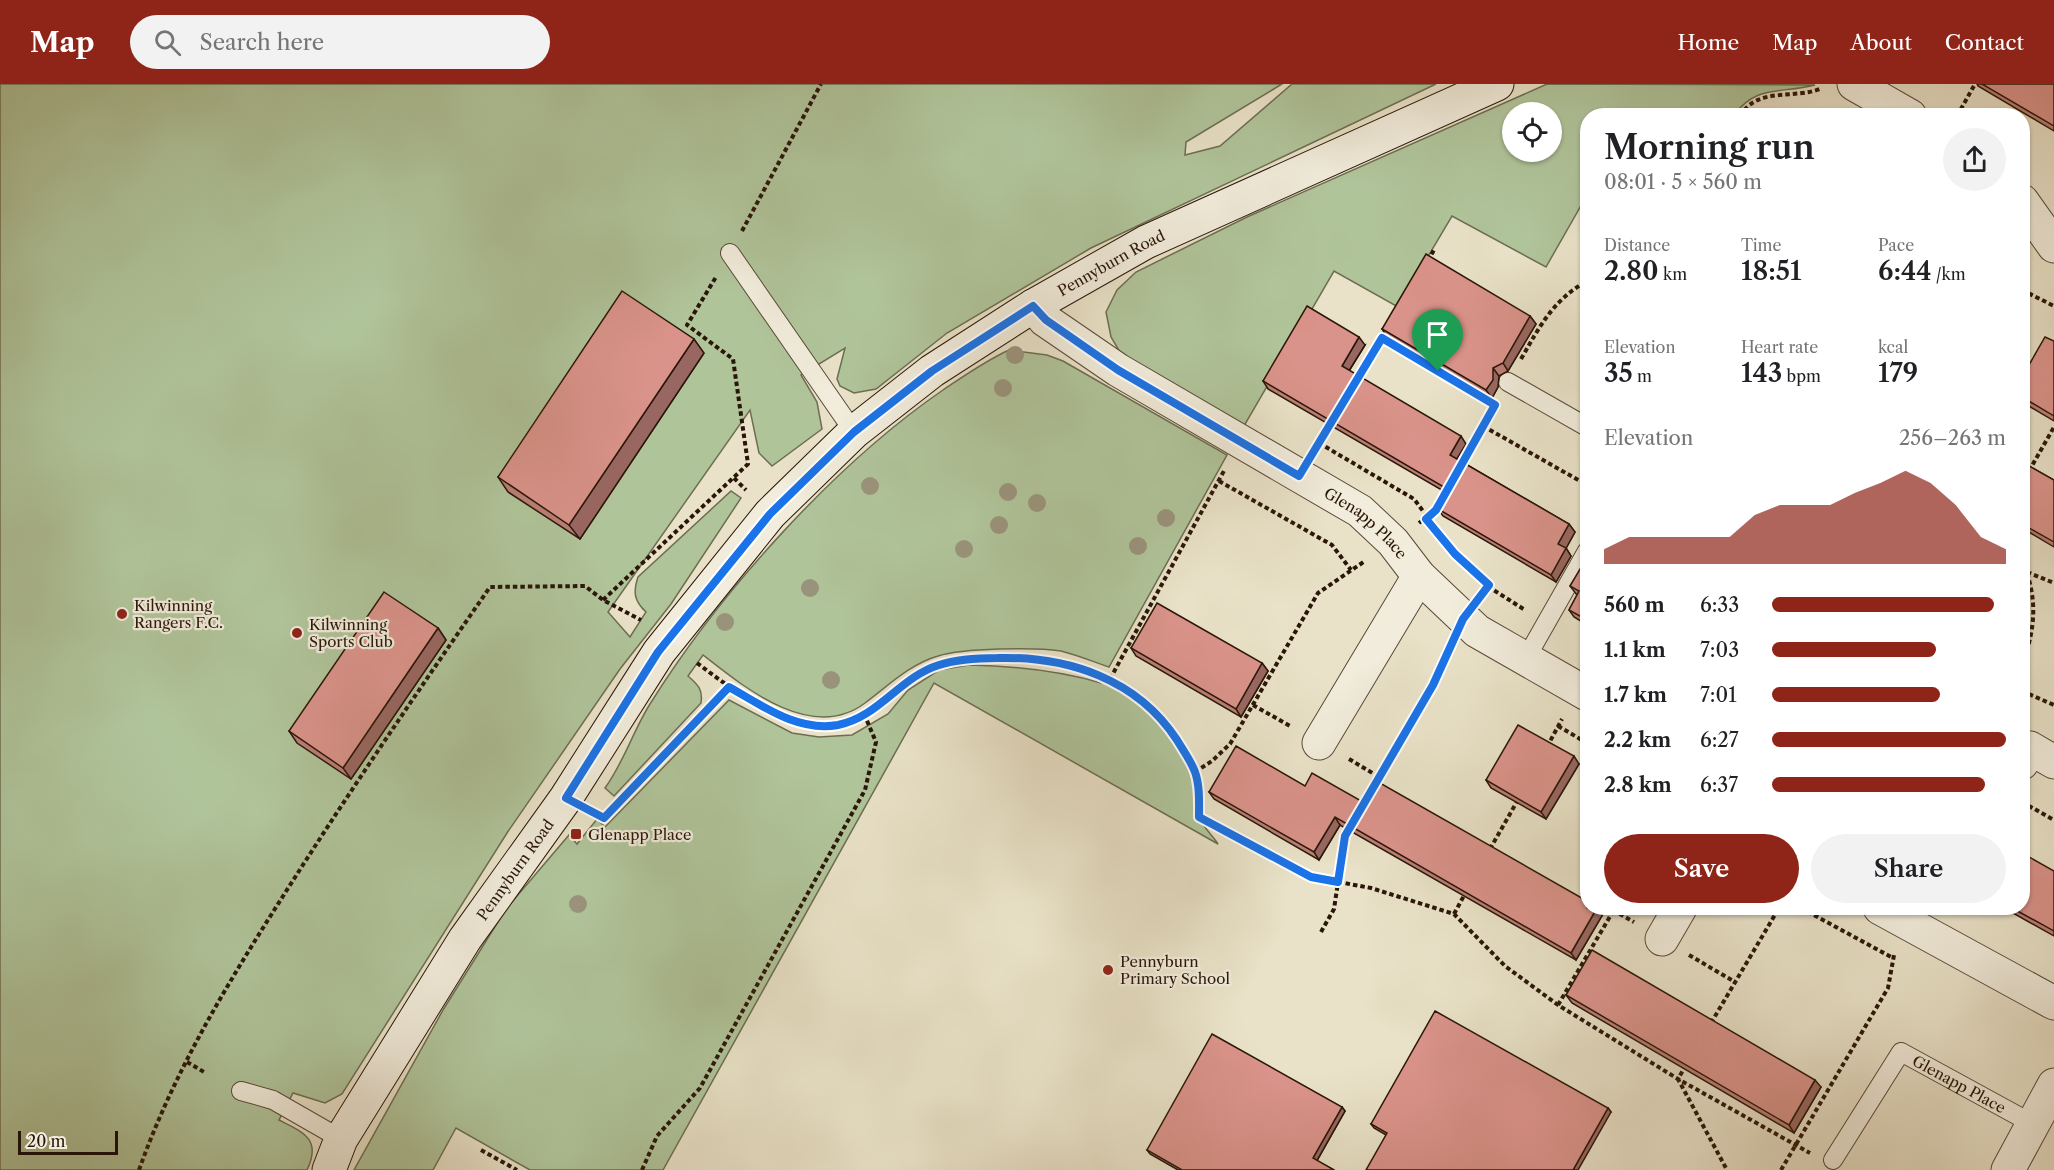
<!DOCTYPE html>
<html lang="en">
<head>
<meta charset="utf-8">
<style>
  body { margin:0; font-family:"Libre Caslon Text",serif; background:#f2f2f2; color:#202124; height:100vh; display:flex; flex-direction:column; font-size:22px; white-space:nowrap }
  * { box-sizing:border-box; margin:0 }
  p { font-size:20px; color:#757577 }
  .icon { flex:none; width:33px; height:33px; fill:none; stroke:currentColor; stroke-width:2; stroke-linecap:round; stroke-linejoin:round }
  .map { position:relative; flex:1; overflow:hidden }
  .panel { position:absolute; left:1580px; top:24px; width:450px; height:807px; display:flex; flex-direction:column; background:#fff; border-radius:24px; box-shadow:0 2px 4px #0004 }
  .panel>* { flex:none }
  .buttons { position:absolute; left:1502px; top:18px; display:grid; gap:12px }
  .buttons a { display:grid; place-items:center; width:60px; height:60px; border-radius:50%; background:#fff; box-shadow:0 2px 4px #0004; font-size:30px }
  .scale { position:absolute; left:18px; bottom:15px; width:100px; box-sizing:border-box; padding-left:6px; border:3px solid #2a1609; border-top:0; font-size:16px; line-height:21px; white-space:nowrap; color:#2a1609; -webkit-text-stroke:4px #f1ecdb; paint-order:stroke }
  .pin { position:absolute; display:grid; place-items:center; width:51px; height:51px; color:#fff; margin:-62px -26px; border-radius:50% 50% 50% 0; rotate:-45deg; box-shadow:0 0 6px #0007 }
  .pin .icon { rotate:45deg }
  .round { display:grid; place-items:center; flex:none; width:63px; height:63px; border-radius:32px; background:#f2f2f2 }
  .summary { display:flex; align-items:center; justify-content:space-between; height:102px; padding:0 24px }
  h1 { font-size:33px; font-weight:600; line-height:45px }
  .figures { display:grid; grid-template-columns:repeat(3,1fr); gap:9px; height:102px; padding:6px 24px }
  .figures div { display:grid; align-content:center }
  .figures b { font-size:26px; font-weight:600 }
  .figures small { font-size:16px; font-weight:400 }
  .figures p { font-size:16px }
  .chart { height:168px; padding:12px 24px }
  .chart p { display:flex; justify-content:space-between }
  .chart svg { width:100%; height:108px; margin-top:6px; fill:#8f2418; opacity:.7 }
  .button { display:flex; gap:12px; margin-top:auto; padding:12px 24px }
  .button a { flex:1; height:69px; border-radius:36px; background:#8f2418; color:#fff; font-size:24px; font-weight:600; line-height:69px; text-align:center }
  .button a+a { background:#f2f2f2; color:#202124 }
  ul { padding:0 24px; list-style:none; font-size:20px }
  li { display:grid; grid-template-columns:96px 72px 1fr; align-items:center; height:45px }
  li i { height:15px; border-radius:8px; background:#8f2418 }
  header { display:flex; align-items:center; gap:36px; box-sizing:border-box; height:84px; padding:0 30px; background:#8f2418; color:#fff }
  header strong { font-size:28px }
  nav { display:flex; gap:33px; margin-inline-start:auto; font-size:21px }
  .search { width:420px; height:54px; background:#f2f2f2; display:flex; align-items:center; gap:15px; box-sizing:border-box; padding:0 21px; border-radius:33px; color:#757577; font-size:22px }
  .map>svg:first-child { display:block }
  .green { fill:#b0c49a; stroke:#6d6d52; stroke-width:1.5; fill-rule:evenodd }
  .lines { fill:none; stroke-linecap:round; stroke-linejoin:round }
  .lane-casing { stroke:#5a4939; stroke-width:20 }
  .street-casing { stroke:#5a4939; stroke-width:35 }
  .secondary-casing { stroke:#2a1609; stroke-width:35 }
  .path { stroke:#2a1609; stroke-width:4; stroke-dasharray:4.5 3; stroke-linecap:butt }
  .lane { stroke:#f1ecdb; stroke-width:18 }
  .street { stroke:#f1ecdb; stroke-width:33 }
  .secondary { stroke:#f1ecdb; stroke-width:33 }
  .tree { fill:#9a937b }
  .wall { fill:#bb7e77; stroke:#2a1609; stroke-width:1.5 }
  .shaded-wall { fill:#996761; stroke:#2a1609; stroke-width:1.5 }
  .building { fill:#da938a; stroke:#2a1609; stroke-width:1.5 }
  .route-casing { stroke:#fff; stroke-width:12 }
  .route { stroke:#1a73e8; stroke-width:8 }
  .poi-dot { fill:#8f2418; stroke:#f1ecdb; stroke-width:2 }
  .labels { text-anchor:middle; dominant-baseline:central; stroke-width:4.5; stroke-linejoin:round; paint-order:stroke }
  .street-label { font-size:15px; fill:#2a1609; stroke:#f1ecdb }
  .poi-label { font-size:15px; fill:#2a1609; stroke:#f1ecdb; text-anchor:start }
</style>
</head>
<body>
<header>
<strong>Map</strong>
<div class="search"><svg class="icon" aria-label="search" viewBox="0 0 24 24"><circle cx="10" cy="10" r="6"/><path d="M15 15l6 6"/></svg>Search here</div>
<nav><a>Home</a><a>Map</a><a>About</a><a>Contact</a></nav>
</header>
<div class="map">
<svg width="2054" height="1086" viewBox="0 0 2054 1086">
  <rect width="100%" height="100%" fill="#e9e2c8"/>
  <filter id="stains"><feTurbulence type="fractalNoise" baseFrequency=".00333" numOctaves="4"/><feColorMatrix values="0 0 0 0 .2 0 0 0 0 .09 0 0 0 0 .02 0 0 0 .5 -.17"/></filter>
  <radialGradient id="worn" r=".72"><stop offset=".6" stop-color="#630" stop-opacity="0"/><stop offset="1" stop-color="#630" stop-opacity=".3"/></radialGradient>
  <!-- green -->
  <g class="green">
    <path d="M0,0h1282l-96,58 -1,13 35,-9 72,-62h144l-345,164 -144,85 -71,56 -22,4 -14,-7 -3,-7 8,-31 -44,27 16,27 5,27 -50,37 -13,-13 -9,-43 -142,202 22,25 16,-25c-12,-11 -13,-20 -8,-35l93,-86 10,7 -70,106 -51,65 -113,164 -165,261 -17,9 -32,-10 -14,27c24,12 43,19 28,50h-307z"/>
    <path d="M1547,0l268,1c-34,9 -58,-1 -81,30l-147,1v79l-41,72 -94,-51 -54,91 -64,-36 -90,155 -120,-67 -13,-22 -5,-25 11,-22 19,-18 111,-55zM1512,28h39v40h-39z"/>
    <path d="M1009,266l38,5 16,6 164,94 -118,212c-15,-5 -32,-12 -48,-16 -26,-4 -98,-3 -123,5 -28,8 -50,30 -73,47 -53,40 -120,-15 -162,-48l-15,21c10,9 15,13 13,27l-87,93 -9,-8c19,-26 28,-57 45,-84 70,-112 184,-239 293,-314 21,-14 42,-29 66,-40z"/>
    <path d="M969,581c46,1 88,5 132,18l3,-7c38,24 74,51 91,95 5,15 0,32 4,46 3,9 14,19 19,27l-284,-161 -271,487h-133l-74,-42 -23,42h-79l89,-160 63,-101 63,-74 8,9 20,-25 8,8 124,-127 63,33 27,4 33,-2 36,-21 20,-24 31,-20z"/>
  </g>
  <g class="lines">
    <defs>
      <g id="lane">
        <polyline points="730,169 854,348"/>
        <polyline points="1508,298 1587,343"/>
        <polyline points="1525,576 1587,467"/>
        <polyline points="241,1007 273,1016 341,1055"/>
        <path id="s1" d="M1833,1076l68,-108 132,72"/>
      </g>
      <g id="street">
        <polyline points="1854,0 1910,32"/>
        <polyline points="2022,117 2054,162"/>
        <path id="s2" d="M1033,222l12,14 73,50 242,141 33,31 26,34 58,55 110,63"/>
        <polyline points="1319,659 1419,492"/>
        <polyline points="2022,679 2030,664 2054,678"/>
        <polyline points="1880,824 2054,919"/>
        <polyline points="1662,855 1680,824"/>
        <polyline points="2008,1086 2054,1001"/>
      </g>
      <g id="secondary">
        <path id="s3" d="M329,1086l12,-31 124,-200 101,-141 93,-146 111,-138 84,-82 78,-61 101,-65 113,-64 351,-158"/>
      </g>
    </defs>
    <!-- lane casing -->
    <use href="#lane" class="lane-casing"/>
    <!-- street casing -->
    <use href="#street" class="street-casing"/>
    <!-- secondary casing -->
    <use href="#secondary" class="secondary-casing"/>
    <!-- path -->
    <g class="path">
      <path d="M1740,32c17,-30 56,-16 82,-28"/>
      <polyline points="1957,32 1975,0"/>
      <polyline points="742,147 821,0"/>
      <polyline points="1428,177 1435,164"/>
      <polyline points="2022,206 2054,222"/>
      <polyline points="1382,254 1489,318"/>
      <path d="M1521,275c19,-33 32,-59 66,-78"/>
      <polyline points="1357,295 1387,245"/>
      <polyline points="1483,342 1587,401"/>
      <polyline points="1319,359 1414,415 1455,470 1492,505 1525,526"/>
      <polyline points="1319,360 1332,338"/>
      <polyline points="1461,382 1495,320"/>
      <polyline points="2029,387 2054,343"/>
      <polyline points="734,394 746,406"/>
      <polyline points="1219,397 1332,461 1351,486"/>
      <polyline points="1419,439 1436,426 1447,407"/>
      <path d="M2022,475c16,40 14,67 0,107"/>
      <polyline points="2027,488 2054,499"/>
      <polyline points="1483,508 1489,501"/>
      <polyline points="603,516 748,380 733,275 687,241 716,193"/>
      <path d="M697,579c41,31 84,63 137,62 42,-1 66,-48 105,-60 90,-29 223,10 256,107 5,14 4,30 4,45l112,60 60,11 83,26 51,52 53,39 120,74 132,74"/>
      <polyline points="1110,595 1225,385"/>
      <polyline points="2022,607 2054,621"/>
      <polyline points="1253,621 1290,642"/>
      <polyline points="1558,642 1587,659"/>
      <polyline points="1547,663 1562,635"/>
      <polyline points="1349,675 1379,693"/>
      <polyline points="1195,688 1212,677 1230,660 1318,509 1365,477"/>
      <polyline points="1375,701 1433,601 1448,565"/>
      <polyline points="2022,718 2054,736"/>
      <polyline points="595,729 604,734 729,603"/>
      <polyline points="1490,765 1519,714"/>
      <polyline points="1801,824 1893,874"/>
      <polyline points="1613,826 1634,838"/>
      <polyline points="1454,830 1466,808"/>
      <polyline points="1321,848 1334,825 1345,752 1350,744"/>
      <polyline points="1689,871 1735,898"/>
      <polyline points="1558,921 1615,824"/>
      <polyline points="1711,939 1779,824"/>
      <polyline points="187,978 204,988"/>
      <polyline points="1686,981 1678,995 1727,1086"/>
      <polyline points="481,1066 517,1086"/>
      <path d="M139,1086c35,-99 90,-189 146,-277 66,-104 135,-205 205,-306l95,-1 18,14 38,20"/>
      <polyline points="642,1086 657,1052 700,1004 865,706 876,658 865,632"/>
      <polyline points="1781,1086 1888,904 1894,871"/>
    </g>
    <!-- lane -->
    <use href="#lane" class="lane"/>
    <!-- street -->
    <use href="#street" class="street"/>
    <!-- secondary -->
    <use href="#secondary" class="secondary"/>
  </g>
  <!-- trees -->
  <g class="tree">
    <circle cx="1015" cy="271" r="9"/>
    <circle cx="1003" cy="304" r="9"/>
    <circle cx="870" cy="402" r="9"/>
    <circle cx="1008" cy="408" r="9"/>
    <circle cx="1037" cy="419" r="9"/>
    <circle cx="1166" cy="434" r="9"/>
    <circle cx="999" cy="441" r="9"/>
    <circle cx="1138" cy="462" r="9"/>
    <circle cx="964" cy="465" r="9"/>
    <circle cx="810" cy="504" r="9"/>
    <circle cx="725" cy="538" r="9"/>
    <circle cx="831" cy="596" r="9"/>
    <circle cx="578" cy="820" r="9"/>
  </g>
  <!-- wall -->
  <g class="wall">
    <polygon points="1977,0 2054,0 2054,47 1978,2"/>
    <polygon points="1530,232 1536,240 1508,287 1499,292 1498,303 1492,314 1387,253 1382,245"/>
    <polygon points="2054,257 2054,337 2022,318 2022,293"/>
    <polygon points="1365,261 1349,287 1466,360 1457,375 1569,440 1575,448 1566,464 1571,472 1556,498 1443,432 1438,425 1447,409 1268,305 1263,297"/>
    <polygon points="704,269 580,455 508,408 498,393"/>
    <polygon points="2022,378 2054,396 2054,463 2022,444"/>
    <polygon points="1587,476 1587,541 1574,533 1569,526 1577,511 1570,502"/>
    <polygon points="438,544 446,556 351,695 297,659 289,647"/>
    <polygon points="1131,564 1262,579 1268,587 1241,633 1136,572"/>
    <polygon points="1579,680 1546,735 1491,704 1486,696"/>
    <polygon points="1305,702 1361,717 1603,830 1576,876 1340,741 1319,776 1214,715 1209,708"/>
    <polygon points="2054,787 2054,852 2004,824 2022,824"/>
    <polygon points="1566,911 1821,1003 1794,1049 1572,919"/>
    <polygon points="1342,1023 1345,1027 1317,1077 1334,1086 1178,1086 1150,1070 1147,1066"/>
    <polygon points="1608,1024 1611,1028 1386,1051 1374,1044 1371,1040"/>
  </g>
  <!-- shaded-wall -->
  <g class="shaded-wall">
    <polygon points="1530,232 1536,240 1508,287 1503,279"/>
    <polygon points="1359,253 1365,261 1347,290 1342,282"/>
    <polygon points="694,255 704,269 580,455 569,441"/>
    <polygon points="1493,284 1499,292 1498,303 1492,314 1486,306"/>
    <polygon points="1461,352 1466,360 1455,378 1450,371"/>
    <polygon points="1569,440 1575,448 1564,468 1558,460"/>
    <polygon points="1566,464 1571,472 1556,498 1551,491"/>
    <polygon points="438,544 446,556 351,695 343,684"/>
    <polygon points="1262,579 1268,587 1241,633 1236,625"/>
    <polygon points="1574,672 1579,680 1546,735 1541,728"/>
    <polygon points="1335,733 1340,741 1319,776 1314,768"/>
    <polygon points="1597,824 1598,824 1603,830 1576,876 1571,869"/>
    <polygon points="1815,996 1821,1003 1794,1049 1789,1041"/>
    <polygon points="1342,1023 1345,1027 1316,1078 1313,1074"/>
    <polygon points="1608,1024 1611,1028 1578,1086 1573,1086"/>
  </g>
  <!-- building -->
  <g class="building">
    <polygon points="1982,0 2054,0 2054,42"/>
    <polygon points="1587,105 1587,116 1582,113"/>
    <polygon points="1426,170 1530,232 1503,279 1493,284 1493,296 1486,306 1382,245"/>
    <polygon points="622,207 694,255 569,441 498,393"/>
    <polygon points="1307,222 1359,253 1342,282 1461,352 1450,371 1569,440 1558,460 1566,464 1551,491 1438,425 1449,406 1263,297"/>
    <polygon points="2045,253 2054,257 2054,332 2022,313 2022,293"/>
    <polygon points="2022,378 2054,396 2054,458 2022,440"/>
    <polygon points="1586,475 1587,476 1587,536 1569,526 1579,507 1570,502"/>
    <polygon points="384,508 438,544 343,684 289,647"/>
    <polygon points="1157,519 1262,579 1236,625 1131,564"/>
    <polygon points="1518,641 1574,672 1541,728 1486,696"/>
    <polygon points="1236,662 1305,702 1312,689 1361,717 1373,695 1587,817 1587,824 1597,824 1571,869 1335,733 1314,768 1209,708"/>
    <polygon points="2022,769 2054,787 2054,847 2012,824 2022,824"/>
    <polygon points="1592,866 1815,996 1789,1041 1566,911"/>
    <polygon points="1435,927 1608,1024 1573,1086 1366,1086 1387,1049 1371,1040"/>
    <polygon points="1212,950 1342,1023 1313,1074 1334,1086 1182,1086 1147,1066"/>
  </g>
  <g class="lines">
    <defs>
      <path id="route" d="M1033,222l13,14 72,50 181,106 83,-138 113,67 -59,105 -10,9 29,35 34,31 -26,34 -30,66 -88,151 -7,46 -27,-5 -112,-60c0,-15 1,-31 -4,-45 -4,-11 -12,-22 -18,-32 -40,-61 -109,-84 -180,-82 -21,0 -39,1 -58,7 -39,12 -60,52 -101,60 -41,7 -75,-19 -109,-38l-125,131 -38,-20 92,-146 112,-138 84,-82 78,-61z"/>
    </defs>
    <!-- route casing -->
    <use href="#route" class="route-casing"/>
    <!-- route -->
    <use href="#route" class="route"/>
  </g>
  <!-- markers -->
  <g class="poi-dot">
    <circle cx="122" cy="530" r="6"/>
    <circle cx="297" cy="549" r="6"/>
    <rect x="570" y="744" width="12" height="12" rx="3"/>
    <circle cx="1108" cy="886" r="6"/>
  </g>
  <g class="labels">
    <!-- street labels -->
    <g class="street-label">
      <text stroke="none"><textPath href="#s3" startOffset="1218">Pennyburn Road</textPath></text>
      <text stroke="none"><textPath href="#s2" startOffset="399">Glenapp Place</textPath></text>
      <text stroke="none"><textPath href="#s3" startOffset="354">Pennyburn Road</textPath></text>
      <text stroke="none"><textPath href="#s1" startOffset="194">Glenapp Place</textPath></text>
    </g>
    <!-- poi labels -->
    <g class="poi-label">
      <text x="134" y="521">Kilwinning<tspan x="134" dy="17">Rangers F.C.</tspan></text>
      <text x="309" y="540">Kilwinning<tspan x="309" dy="17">Sports Club</tspan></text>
      <text x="588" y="750">Glenapp Place</text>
      <text x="1120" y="877">Pennyburn<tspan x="1120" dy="17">Primary School</tspan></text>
    </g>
  </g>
  <rect width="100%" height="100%" filter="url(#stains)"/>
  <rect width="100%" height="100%" fill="url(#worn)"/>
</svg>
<div class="buttons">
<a><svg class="icon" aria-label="locate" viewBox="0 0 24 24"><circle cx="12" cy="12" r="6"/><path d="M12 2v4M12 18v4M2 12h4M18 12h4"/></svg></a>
</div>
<div class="scale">20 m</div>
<div class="pin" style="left:1438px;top:287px;background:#1e9e55"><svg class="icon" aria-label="arrive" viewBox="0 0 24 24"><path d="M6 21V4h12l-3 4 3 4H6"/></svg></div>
<section class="panel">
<div class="summary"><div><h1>Morning run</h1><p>08:01 · 5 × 560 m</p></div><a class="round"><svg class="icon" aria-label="share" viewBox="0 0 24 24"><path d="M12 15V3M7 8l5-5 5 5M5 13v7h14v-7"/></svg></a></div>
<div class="figures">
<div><p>Distance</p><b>2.80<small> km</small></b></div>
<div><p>Time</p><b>18:51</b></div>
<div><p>Pace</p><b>6:44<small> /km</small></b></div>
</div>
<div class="figures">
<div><p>Elevation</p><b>35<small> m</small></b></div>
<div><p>Heart rate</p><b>143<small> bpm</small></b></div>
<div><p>kcal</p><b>179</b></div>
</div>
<div class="chart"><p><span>Elevation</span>256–263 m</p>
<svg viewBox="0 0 160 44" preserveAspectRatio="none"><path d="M0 44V38L10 33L20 33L30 33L40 33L50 33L60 24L70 20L80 20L90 20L100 15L110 11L120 6L130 11L140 20L150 33L160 38V44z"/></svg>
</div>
<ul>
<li><b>560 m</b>6:33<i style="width:95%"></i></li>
<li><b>1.1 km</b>7:03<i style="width:70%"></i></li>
<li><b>1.7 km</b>7:01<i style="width:72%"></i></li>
<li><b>2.2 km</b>6:27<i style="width:100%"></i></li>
<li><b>2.8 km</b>6:37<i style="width:91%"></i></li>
</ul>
<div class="button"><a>Save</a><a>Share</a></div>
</section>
</div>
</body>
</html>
